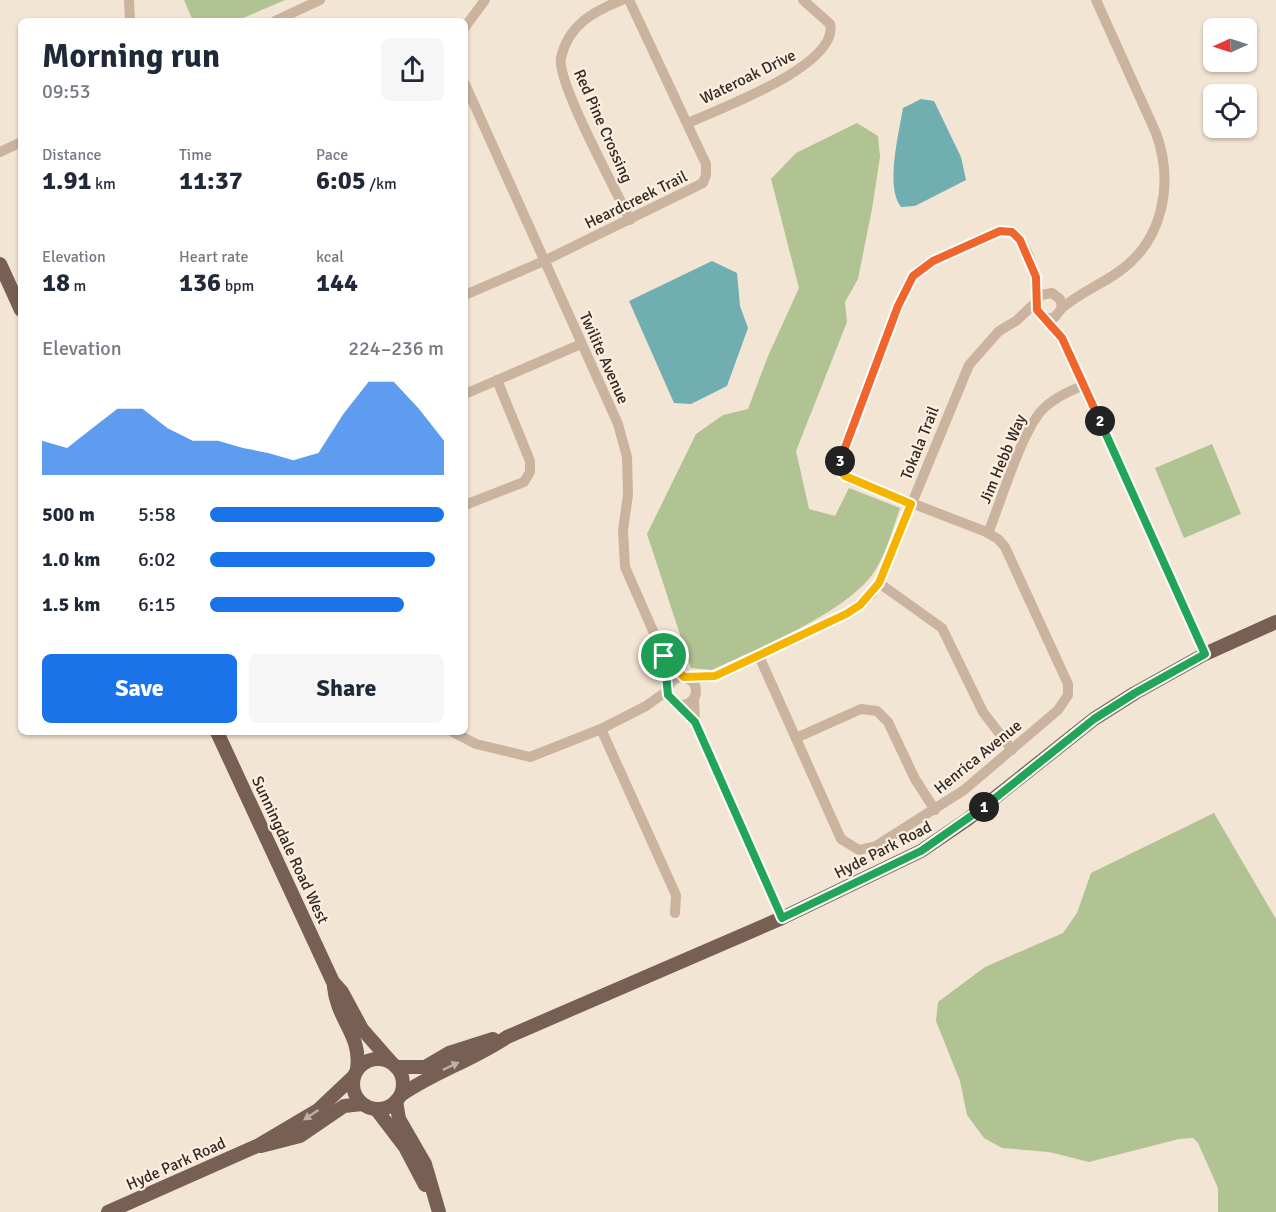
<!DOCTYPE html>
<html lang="en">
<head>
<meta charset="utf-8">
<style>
  body { margin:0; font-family:Signika,sans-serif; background:#f6f6f7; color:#1f2937; height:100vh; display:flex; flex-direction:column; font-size:22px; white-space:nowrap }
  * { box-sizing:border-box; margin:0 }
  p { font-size:20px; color:#747a83 }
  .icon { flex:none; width:33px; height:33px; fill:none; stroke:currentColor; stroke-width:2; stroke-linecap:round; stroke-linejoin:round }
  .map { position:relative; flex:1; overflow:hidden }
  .drawer { position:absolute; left:18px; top:18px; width:450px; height:717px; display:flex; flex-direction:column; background:#fff; border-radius:9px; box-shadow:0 2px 4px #0004 }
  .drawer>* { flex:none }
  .needle { width:39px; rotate:267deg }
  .tools { position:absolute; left:1203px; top:18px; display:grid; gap:12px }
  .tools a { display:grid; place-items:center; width:54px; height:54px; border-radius:9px; background:#fff; box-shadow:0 2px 4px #0004; font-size:30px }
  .pin { position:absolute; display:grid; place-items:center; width:51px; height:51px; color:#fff; margin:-26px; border:3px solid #fff; border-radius:50%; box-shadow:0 2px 6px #0007 }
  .km { position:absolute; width:30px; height:30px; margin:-15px; border-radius:50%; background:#222; color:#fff; font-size:16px; line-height:30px; text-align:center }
  .round { display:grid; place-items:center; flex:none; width:63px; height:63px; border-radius:9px; background:#f6f6f7 }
  .headline { display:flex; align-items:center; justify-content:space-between; height:102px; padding:0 24px }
  h1 { font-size:33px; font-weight:800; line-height:45px }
  .stats { display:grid; grid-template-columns:repeat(3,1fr); gap:9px; height:102px; padding:6px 24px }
  .stats div { display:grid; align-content:center }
  .stats b { font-size:26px; font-weight:800 }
  .stats small { font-size:16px; font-weight:400 }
  .stats p { font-size:16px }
  .chart { height:168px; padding:12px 24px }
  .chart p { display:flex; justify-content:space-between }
  .chart svg { width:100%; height:108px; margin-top:6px; fill:#1a73e8; opacity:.7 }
  .action { display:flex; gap:12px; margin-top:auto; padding:12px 24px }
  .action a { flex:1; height:69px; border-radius:9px; background:#1a73e8; color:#fff; font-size:24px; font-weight:800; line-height:69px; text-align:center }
  .action a+a { background:#f6f6f7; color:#1f2937 }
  ul { padding:0 24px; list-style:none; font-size:20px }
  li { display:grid; grid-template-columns:96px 72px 1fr; align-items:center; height:45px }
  li i { height:15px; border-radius:8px; background:#1a73e8 }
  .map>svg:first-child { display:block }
  .green { fill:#b1c293 }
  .water { fill:#70aeb2 }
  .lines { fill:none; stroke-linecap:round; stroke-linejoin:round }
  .minor { stroke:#cbb49f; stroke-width:10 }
  .major { stroke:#776053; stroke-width:14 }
  .oneway { fill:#bfafa1 }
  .split-1-casing { stroke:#fff; stroke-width:12 }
  .split-2-casing { stroke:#fff; stroke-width:12 }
  .split-3-casing { stroke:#fff; stroke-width:12 }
  .split-4-casing { stroke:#fff; stroke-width:12 }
  .split-1 { stroke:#22a559; stroke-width:8 }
  .split-2 { stroke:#22a559; stroke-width:8 }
  .split-3 { stroke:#f0652b; stroke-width:8 }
  .split-4 { stroke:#f5b400; stroke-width:8 }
  .labels { text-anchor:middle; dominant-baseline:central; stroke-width:4.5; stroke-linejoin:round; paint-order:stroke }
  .street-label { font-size:16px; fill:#342923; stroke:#faefe0 }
</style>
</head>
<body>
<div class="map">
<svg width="1276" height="1212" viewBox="0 0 1276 1212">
  <rect width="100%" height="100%" fill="#f3e5d3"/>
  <!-- green -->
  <g class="green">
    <polygon points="184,0 285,0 236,21 193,21"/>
    <path d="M857,123l21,13 2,21 -8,52 -14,70 -13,23 2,20 -51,129 13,58 26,7 14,-28 51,20c-7,20 -13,43 -24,61 -26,43 -118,79 -164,101l-21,-2 -44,-134 49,-100 27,-19 25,-6 20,-53 31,-68 -28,-109 25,-26z"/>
    <polygon points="1212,444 1241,514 1184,538 1155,468"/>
    <polygon points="1214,813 1276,919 1276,1212 1218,1212 1218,1188 1198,1143 1193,1138 1179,1139 1089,1162 1049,1152 1002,1148 984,1138 967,1115 960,1081 936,1021 938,1002 985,967 1063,933 1077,913 1091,873"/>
  </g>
  <!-- water -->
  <g class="water">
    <path d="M921,99l13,2 27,56 5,23 -51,26 -14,1c-16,-20 -2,-74 2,-99z"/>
    <polygon points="712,261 737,273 740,306 748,328 727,386 691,404 674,403 629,301"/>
  </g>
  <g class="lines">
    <!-- minor -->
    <g class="minor">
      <polyline points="129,0 130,21"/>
      <path d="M622,0c-28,11 -54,25 -61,58 -5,23 56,134 69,162"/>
      <polyline points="275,21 320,0"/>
      <polyline points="465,27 485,0"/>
      <polyline points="465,84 618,424 627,457 628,495 623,530 625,567 664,656 668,686"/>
      <path d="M688,123c31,-14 152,-58 142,-99l-27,-24"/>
      <polyline points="0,152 21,142"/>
      <polyline points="465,295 544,261 703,183 706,175 706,164 629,0"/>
      <path d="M1062,308c17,-15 36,-22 55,-35 47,-32 57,-90 39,-140l-60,-133"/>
      <polyline points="1045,318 1054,318 1062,308 1060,299 1052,293 1041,295 1036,302 1037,310 1062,338 1205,654"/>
      <polyline points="465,394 581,344"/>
      <polyline points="465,505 524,482 530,472 530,461 497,380"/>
      <path d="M988,533c13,-31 34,-104 56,-125 12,-11 26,-17 40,-23"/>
      <polyline points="879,583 942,628 983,712 1012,750"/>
      <path d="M759,656l82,183 18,11 17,-4 88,-56 94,-80 10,-15v-11l-63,-137 -7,-8 -14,-8 -135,-52 -8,-7 -2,-9 68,-178 13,-16 13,-8 64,-29h15c18,13 24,46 26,67"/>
      <circle cx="682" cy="691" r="14"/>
      <polyline points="688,679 715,676 846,614 871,595 879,583 969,365 999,331 1016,321 1036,302"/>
      <polyline points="694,699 695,722 782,918"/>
      <polyline points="601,729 676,895 675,913"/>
      <polyline points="453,732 476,744 530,757 601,729 646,706 667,691"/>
      <polyline points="796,738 861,709 877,711 888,722 915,779 935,810"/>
    </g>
    <!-- major -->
    <g class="major">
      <polyline points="0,264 21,310"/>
      <polyline points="217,732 333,982 342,992 362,1029 391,1062"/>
      <path d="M334,987c3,33 28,48 23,82"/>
      <circle cx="378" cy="1084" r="25"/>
      <polyline points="396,1067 425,1067 449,1053 493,1039"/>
      <path d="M401,1095c33,-23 72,-35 106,-58l275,-119 139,-67 47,-32 126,-100 41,-26 70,-39 71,-32"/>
      <polyline points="396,1101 399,1119 425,1164 439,1212"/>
      <polyline points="376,1109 405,1147 425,1185"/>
      <polyline points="261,1146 300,1136 344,1106 362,1104"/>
      <polyline points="108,1212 257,1146 318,1110 354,1076"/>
    </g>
  </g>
  <!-- one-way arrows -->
  <defs><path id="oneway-solid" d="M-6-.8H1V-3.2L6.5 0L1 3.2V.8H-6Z" transform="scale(1.5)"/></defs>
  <g class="oneway">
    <use href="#oneway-solid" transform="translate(451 1066) rotate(-25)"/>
    <use href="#oneway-solid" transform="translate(311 1115) rotate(146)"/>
  </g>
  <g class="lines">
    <defs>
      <polyline id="split-1" points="664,656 668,695 695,722 782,918 921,851 984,807"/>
      <polyline id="split-2" points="984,807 1094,719 1135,693 1205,654 1100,421"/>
      <polyline id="split-3" points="840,461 898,306 913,276 933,261 1000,231 1012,232 1020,240 1036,277 1037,310 1062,338 1100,421"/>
      <polyline id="split-4" points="664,656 684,677 715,676 846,614 860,605 879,583 911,504 845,476 841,472 840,461"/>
    </defs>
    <!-- split-1 casing -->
    <use href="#split-1" class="split-1-casing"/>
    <!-- split-2 casing -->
    <use href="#split-2" class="split-2-casing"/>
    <!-- split-3 casing -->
    <use href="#split-3" class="split-3-casing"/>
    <!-- split-4 casing -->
    <use href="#split-4" class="split-4-casing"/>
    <!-- split-1 -->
    <use href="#split-1" class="split-1"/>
    <!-- split-2 -->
    <use href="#split-2" class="split-2"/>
    <!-- split-3 -->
    <use href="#split-3" class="split-3"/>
    <!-- split-4 -->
    <use href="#split-4" class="split-4"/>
  </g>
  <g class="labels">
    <!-- street labels -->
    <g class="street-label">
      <text transform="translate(748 77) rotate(-26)">Wateroak Drive</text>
      <text transform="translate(603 126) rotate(66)">Red Pine Crossing</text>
      <text transform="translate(636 200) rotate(-26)">Heardcreek Trail</text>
      <text transform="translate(604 358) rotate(66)">Twilite Avenue</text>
      <text transform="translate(920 443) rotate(-68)">Tokala Trail</text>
      <text transform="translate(1003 459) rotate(-67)">Jim Hebb Way</text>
      <text transform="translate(978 757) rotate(-39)">Henrica Avenue</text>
      <text transform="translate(290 850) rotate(65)">Sunningdale Road West</text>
      <text transform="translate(883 850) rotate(-27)">Hyde Park Road</text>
      <text transform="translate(176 1164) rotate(-24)">Hyde Park Road</text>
    </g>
  </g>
</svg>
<div class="tools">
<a><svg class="needle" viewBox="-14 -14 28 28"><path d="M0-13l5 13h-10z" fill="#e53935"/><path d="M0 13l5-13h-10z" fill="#747a83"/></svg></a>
<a><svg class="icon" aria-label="locate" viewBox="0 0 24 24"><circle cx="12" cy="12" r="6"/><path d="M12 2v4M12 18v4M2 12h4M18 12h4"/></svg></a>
</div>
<div class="pin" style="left:664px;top:656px;background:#1e9e55"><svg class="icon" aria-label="arrive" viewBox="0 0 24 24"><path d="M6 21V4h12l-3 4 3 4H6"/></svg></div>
<b class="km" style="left:984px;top:807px">1</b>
<b class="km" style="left:1100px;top:421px">2</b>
<b class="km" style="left:840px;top:461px">3</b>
<section class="drawer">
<div class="headline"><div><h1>Morning run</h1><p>09:53</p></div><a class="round"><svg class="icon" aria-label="share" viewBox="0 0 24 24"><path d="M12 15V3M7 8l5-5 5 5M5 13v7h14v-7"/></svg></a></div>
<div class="stats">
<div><p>Distance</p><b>1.91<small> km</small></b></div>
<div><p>Time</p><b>11:37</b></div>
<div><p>Pace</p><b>6:05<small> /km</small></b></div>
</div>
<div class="stats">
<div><p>Elevation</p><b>18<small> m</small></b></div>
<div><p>Heart rate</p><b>136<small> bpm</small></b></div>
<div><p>kcal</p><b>144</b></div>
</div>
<div class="chart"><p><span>Elevation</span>224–236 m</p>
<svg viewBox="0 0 160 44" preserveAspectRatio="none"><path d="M0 44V30L10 33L20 25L30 17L40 17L50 25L60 30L70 30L80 33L90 35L100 38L110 35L120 19L130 6L140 6L150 17L160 30V44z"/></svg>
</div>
<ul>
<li><b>500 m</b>5:58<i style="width:100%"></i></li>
<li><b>1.0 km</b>6:02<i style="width:96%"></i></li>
<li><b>1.5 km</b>6:15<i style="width:83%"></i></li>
</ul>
<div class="action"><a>Save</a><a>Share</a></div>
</section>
</div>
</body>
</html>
